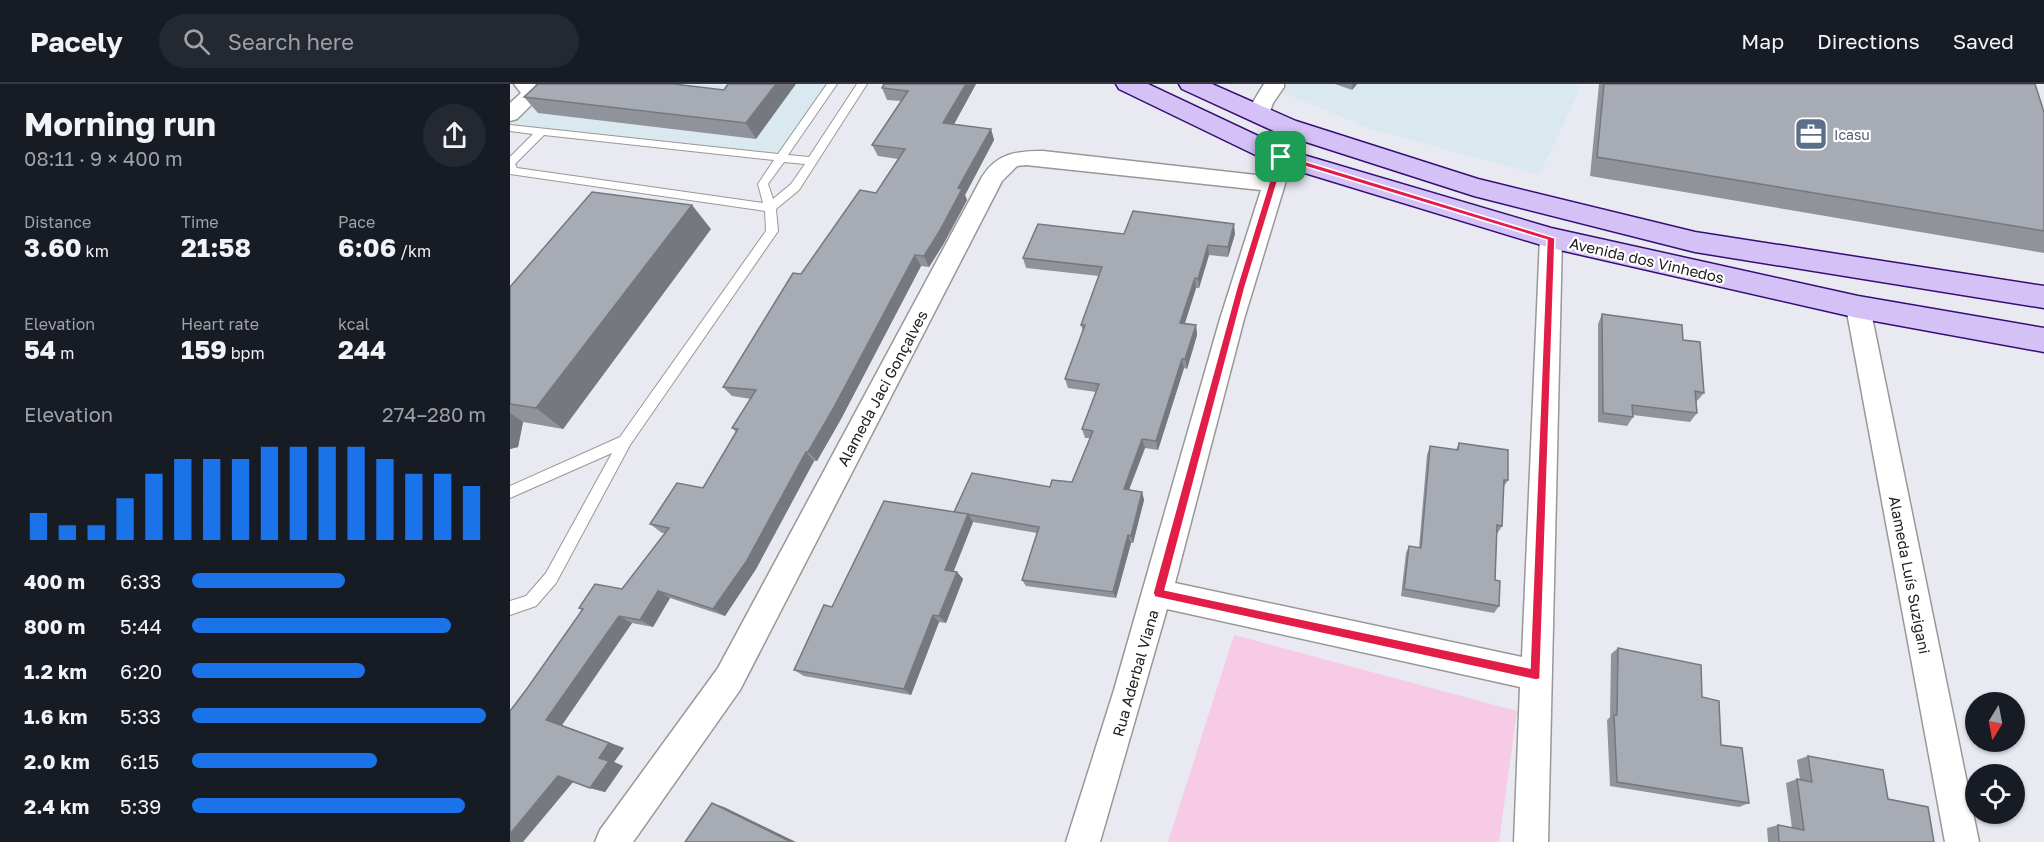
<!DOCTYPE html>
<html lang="en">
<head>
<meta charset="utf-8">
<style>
  body { margin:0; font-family:"Golos Text",sans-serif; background:#242831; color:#f1f3f6; height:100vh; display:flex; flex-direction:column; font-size:22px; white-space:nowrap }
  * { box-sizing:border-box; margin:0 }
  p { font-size:20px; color:#9ea1a6 }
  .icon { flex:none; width:33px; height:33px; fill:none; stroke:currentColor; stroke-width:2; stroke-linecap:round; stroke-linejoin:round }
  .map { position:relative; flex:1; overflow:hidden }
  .sheet { display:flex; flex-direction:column; background:#171b24; width:510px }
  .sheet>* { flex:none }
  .needle { width:39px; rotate:190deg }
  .controls { position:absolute; left:1455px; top:608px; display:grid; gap:12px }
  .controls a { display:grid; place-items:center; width:60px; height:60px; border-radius:50%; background:#171b24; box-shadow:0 2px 4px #0004; font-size:30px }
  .pin { position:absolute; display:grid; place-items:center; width:51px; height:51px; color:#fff; margin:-26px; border-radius:12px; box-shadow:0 3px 9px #0006 }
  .round { display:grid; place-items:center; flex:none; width:63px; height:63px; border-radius:32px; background:#242831 }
  .headline { display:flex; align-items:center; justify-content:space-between; height:102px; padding:0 24px }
  h1 { font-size:33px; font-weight:700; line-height:45px }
  .figures { display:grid; grid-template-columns:repeat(3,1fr); gap:9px; height:102px; padding:6px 24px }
  .figures div { display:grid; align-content:center }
  .figures b { font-size:26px; font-weight:700 }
  .figures small { font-size:16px; font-weight:400 }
  .figures p { font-size:16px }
  .chart { height:168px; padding:12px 24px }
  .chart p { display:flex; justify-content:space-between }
  .chart svg { width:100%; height:108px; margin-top:6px; stroke:#1a73e8; stroke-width:6 }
  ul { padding:0 24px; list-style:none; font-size:20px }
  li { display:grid; grid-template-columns:96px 72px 1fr; align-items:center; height:45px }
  li i { height:15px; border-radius:8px; background:#1a73e8 }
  header { display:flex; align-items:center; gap:36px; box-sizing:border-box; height:84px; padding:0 30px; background:#171b24; border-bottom:2px solid #363941 }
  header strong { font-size:28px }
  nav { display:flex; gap:33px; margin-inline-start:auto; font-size:21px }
  .search { width:420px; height:54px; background:#242831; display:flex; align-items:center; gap:15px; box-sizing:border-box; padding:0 21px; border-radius:33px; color:#9ea1a6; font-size:22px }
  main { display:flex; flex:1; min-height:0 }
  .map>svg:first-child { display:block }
  .commercial { fill:#dae8f0 }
  .park { fill:#f7cae6 }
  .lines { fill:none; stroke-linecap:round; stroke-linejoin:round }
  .lane-casing { stroke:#989898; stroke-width:2 }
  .street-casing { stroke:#989898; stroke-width:3 }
  .secondary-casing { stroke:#370c74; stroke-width:3 }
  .lane { fill:#fff; fill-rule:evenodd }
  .street { fill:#fff; fill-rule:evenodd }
  .secondary { fill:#d4c2f6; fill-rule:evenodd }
  .wall { fill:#90939a }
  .shaded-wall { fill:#75787d }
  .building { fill:#a7abb3; stroke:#75787d; stroke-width:1.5 }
  .route { fill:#e11d48; stroke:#fff; stroke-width:1.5; fill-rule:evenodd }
  .labels { text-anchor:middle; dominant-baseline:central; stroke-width:4.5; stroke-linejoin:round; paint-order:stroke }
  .far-service-label { font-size:14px; fill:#4e5e75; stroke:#fff; text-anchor:start }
  .street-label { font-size:15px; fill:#212121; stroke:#fff }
</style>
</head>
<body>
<header>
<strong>Pacely</strong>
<div class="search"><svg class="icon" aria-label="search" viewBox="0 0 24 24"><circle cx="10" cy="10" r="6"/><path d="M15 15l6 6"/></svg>Search here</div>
<nav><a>Map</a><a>Directions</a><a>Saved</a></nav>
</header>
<main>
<section class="sheet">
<div class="headline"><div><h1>Morning run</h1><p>08:11 · 9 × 400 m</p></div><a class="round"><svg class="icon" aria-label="share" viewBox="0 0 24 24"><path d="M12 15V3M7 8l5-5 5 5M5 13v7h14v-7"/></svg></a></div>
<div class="figures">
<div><p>Distance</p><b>3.60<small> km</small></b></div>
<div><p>Time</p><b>21:58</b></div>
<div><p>Pace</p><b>6:06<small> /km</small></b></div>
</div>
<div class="figures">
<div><p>Elevation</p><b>54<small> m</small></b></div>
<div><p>Heart rate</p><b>159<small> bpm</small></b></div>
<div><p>kcal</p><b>244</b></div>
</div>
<div class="chart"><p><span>Elevation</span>274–280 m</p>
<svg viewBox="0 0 160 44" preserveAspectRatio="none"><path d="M5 44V33M15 44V38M25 44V38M35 44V27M45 44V17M55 44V11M65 44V11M75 44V11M85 44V6M95 44V6M105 44V6M115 44V6M125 44V11M135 44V17M145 44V17M155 44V22"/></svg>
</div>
<ul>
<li><b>400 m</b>6:33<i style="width:52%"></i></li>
<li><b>800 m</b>5:44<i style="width:88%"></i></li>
<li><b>1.2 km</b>6:20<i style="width:59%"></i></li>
<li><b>1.6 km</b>5:33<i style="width:100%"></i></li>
<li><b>2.0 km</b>6:15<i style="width:63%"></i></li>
<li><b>2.4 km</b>5:39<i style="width:93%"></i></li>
</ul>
</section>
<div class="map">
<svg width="1534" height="758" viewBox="0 0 1534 758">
  <rect width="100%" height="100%" fill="#e9e9f1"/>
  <!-- commercial -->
  <g class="commercial">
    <polygon points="14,0 322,0 270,74 0,44 0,30 21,10"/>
    <polygon points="752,0 1060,0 1071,3 1029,91 861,45"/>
  </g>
  <!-- park -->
  <polygon class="park" points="724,551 1007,627 989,758 658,758"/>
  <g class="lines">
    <defs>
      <path id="lane" d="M317,0h10l-49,71 21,2 48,-73h10l-68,106 -23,19 2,22 -2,3 -146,211 -74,138 -20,23 -26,9v-14l16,-5 20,-23 66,-120 -102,45v-12l110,-49 146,-206 -1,-20 -255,-37v-17l23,-23 -23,-3v-6l268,29zM34,51l230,25 -16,24 5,19 -246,-35 -2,-4zM274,78l21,2 -14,20 -18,15 -5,-15z"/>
      <g id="street">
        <polygon points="4,0 25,0 32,10 7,35 0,37 0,19 11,9"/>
        <polygon points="754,0 774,0 774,3 763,19 757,36 750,38 743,36 740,31 743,18"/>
        <path d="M777,36l7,2 3,5 -12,57 -41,135 -69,264 347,74 18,-419 3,-6 8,-2 8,2 3,6 -14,604h-34l6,-155 -353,-78 -67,233h-34l48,-152 106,-371 41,-129 -235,-25 -9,1 -15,15 -262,509 -107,152h-38l5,-12 118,-162 264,-491c15,-24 35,-26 61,-26l222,25 12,-49 3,-5z"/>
        <polygon points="1348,214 1356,217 1360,223 1469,758 1435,758 1336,223 1340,217"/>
      </g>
      <g id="secondary">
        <polygon points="606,0 638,0 780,67 1041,144 1348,212 1534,244 1534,268 1348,234 1041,164 762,79 609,5"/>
        <polygon points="669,0 702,0 786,37 968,95 1185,148 1534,202 1534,224 1185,168 964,112 768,49 672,5"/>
      </g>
    </defs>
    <!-- lane casing -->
    <use href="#lane" class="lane-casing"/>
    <!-- street casing -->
    <use href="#street" class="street-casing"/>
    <!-- secondary casing -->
    <use href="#secondary" class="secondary-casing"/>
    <!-- lane -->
    <use href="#lane" class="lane"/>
    <!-- street -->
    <use href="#street" class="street"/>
    <!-- secondary -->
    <use href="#secondary" class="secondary"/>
  </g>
  <!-- wall -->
  <g class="wall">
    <polygon points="218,0 246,55 28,29 14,13 214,6"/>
    <polygon points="374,0 466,0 444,40 481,45 484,56 455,111 457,116 434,159 419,183 411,182 331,335 307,377 304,377 246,485 215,532 160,514 143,543 122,539 52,641 114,664 104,678 113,682 95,708 80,704 16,606 72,526 69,524 112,505 155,449 152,449 140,440 193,404 226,348 222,344 241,315 222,312 213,303 291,190 366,109 388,75 368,72 362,61 391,17 377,16 372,4"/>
    <polygon points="825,0 847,0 842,6"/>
    <polygon points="1089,0 1525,0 1534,28 1534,169 1080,92"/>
    <polygon points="201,145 53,345 13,338 8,363 0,365 0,203"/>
    <polygon points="614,150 725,150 718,173 699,171 689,204 686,204 675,239 686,241 687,251 677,285 674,284 648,366 635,364 619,406 632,408 634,416 623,459 621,459 606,514 516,502 512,496 527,449 463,438 444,487 447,488 453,495 436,539 429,538 401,611 294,592 284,586 322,523 445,428 540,403 562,398 580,354 575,354 572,345 586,308 558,304 555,295 573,247 571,241 589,192 516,184 513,174"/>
    <polygon points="1092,230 1173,256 1194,309 1186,318 1187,329 1180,338 1123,331 1123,333 1117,342 1088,338 1088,240"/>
    <polygon points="949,359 998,396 993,404 992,442 987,450 985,496 989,522 984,529 891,512 896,469 899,462 909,464 917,371 920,362 946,366"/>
    <polygon points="1108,564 1192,613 1211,661 1239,719 1229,723 1100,702 1097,636 1100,633 1101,570"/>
    <polygon points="1298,672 1378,715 1424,758 1258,758 1257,744 1268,741 1282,744 1276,699 1287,695 1290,696 1287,676"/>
  </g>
  <!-- shaded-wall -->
  <g class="shaded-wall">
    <polygon points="266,0 286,0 246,55 236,39"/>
    <polygon points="456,0 466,0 438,51 433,39"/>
    <polygon points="843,0 847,0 842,6"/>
    <polygon points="481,45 484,56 455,111 457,116 434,159 419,183 414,172 448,104"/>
    <polygon points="182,121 201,145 53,345 26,324"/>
    <polygon points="724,140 725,150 718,173 718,163"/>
    <polygon points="698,161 699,171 689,204 688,195"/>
    <polygon points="405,171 411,182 331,335 307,377 298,368"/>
    <polygon points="685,194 686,204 672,248 670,239"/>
    <polygon points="686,241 687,251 677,285 675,275"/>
    <polygon points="672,275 674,284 648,366 646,357"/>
    <polygon points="0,329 13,338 8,363 0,365"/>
    <polygon points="632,355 635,364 616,413 614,405"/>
    <polygon points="296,368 304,377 246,485 215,532 203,525"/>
    <polygon points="632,408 634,416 623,459 621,452"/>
    <polygon points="458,430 463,438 441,493 435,486"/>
    <polygon points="618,451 621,459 606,514 603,508"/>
    <polygon points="447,488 453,495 436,539 429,532"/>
    <polygon points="148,507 160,514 143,543 130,536"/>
    <polygon points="423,531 429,538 401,611 394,605"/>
    <polygon points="109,532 122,539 52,641 114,664 104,678 113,682 95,708 80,704 89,674 36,636"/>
    <polygon points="48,692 64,697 13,758 0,758 0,750"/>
    <polygon points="202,719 214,723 286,758 281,758"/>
  </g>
  <!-- building -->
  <g class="building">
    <polygon points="28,0 164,0 214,6 218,0 266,0 236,39 14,13"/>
    <polygon points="374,0 456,0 433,39 481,45 448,104 452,105 429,148 414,172 405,171 323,325 298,368 296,368 236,478 203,525 148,507 130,536 109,532 36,636 99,659 89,674 99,677 80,704 48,692 0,750 0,627 16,606 73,525 69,524 85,500 112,505 159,444 140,440 167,399 193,404 228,345 222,344 246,306 213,303 283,189 291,190 350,106 366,109 395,65 362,61 398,7 372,4"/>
    <polygon points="1094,0 1525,0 1534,28 1534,147 1087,73"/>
    <polygon points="82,108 182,121 26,324 0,320 0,203"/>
    <polygon points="623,127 724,140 718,163 698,161 688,195 685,194 670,239 686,241 675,275 672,275 646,357 632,355 614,405 632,408 621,452 618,451 603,508 512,496 529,443 444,428 462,389 540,403 542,396 562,398 583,347 572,345 589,300 555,295 575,241 571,241 592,183 513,174 528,140 614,150"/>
    <polygon points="1092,230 1172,241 1173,256 1190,258 1194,309 1185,307 1187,329 1122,321 1123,333 1093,329"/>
    <polygon points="949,359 998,366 998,396 994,396 992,442 987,441 985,496 990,497 989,522 894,505 899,462 911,464 920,362 948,366"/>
    <polygon points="374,417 458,430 435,486 447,488 429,532 423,531 394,605 284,586 314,521 322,523"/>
    <polygon points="1108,564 1191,581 1192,613 1209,617 1211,661 1232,664 1239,719 1107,698 1104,631 1107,631"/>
    <polygon points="1298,672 1373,686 1378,715 1418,723 1424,758 1269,758 1268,741 1294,746 1287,695 1302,698"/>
    <polygon points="202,719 281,758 175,758"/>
  </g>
  <!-- route -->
  <path class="route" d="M771,70l274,84 -15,441 -4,1 -381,-83 -2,-4 84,-306 40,-130zM774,76l263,80 -17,428 -365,-78 80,-303z"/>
  <!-- icons -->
  <defs>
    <symbol id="office-square" viewBox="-11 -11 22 22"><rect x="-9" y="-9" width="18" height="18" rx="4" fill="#5c6f8a" stroke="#fff"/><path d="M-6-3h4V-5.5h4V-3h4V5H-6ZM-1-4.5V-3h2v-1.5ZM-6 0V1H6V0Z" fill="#fff"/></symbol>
  </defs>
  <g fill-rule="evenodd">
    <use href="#office-square" x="1282" y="31" width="38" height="38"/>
  </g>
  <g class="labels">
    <!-- far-service labels -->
    <g class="far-service-label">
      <text x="1324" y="50">Icasu</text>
    </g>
    <!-- street labels -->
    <g class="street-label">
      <text transform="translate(1137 176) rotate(13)">Avenida dos Vinhedos</text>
      <text transform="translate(372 304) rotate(-62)">Alameda Jaci Gonçalves</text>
      <text transform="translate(1400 491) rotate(79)">Alameda Luís Suzigani</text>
      <text transform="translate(625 589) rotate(-74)">Rua Aderbal Viana</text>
    </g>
  </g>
</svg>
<div class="controls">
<a><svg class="needle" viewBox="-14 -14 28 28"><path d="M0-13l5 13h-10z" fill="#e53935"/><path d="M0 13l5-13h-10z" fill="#9ea1a6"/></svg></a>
<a><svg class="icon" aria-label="locate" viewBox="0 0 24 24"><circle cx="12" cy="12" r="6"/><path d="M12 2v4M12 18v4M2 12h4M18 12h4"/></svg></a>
</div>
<div class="pin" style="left:771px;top:73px;background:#1e9e55"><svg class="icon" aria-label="arrive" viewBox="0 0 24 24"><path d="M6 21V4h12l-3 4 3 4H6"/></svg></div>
</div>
</main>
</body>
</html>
